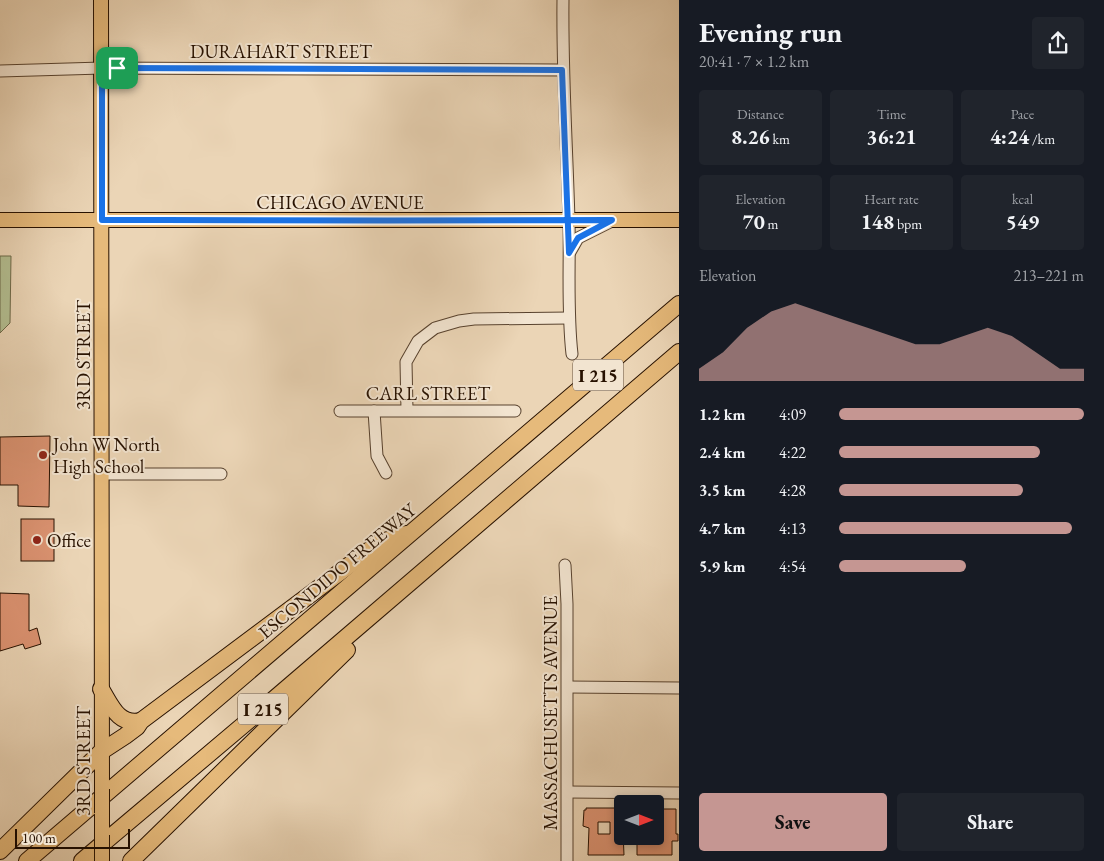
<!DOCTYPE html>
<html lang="en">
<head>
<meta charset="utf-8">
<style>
  body { margin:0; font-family:"EB Garamond",serif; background:#20242c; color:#f1f3f6; height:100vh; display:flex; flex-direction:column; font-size:19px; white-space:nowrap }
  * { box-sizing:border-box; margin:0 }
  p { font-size:16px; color:#9ea1a6 }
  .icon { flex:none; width:28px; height:28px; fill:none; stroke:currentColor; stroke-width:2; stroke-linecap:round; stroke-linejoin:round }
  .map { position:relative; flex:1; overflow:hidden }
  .side { display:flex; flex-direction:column; background:#171b24; width:425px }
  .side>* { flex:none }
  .needle { width:32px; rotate:90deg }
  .buttons { position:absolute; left:614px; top:795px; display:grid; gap:10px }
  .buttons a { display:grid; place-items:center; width:50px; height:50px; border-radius:5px; background:#171b24; box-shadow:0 2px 8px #0003; font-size:25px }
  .scale { position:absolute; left:15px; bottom:12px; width:115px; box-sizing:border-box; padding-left:5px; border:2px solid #271100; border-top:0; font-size:14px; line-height:18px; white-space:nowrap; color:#271100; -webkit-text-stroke:4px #f2e4d0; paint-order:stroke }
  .pin { position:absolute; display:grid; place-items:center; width:42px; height:42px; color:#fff; margin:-21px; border-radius:10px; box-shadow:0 2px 8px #0006 }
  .round { display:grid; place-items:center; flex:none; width:52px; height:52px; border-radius:5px; background:#20242c }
  .headline { display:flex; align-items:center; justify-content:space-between; height:85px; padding:0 20px }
  h1 { font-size:28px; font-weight:700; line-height:38px }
  .stats { display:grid; grid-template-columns:repeat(3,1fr); gap:8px; height:85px; padding:5px 20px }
  .stats div { display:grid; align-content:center; border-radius:5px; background:#20242c; text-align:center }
  .stats b { font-size:21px; font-weight:700 }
  .stats small { font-size:14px; font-weight:400 }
  .stats p { font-size:14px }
  .chart { height:140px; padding:10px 20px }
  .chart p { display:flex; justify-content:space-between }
  .chart svg { width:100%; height:90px; margin-top:5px; fill:#c59692; opacity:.7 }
  .cta { display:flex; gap:10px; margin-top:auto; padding:10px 20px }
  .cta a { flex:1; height:58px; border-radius:5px; background:#c59692; color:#111; font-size:20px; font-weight:700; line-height:58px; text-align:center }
  .cta a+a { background:#20242c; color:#f1f3f6 }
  ul { padding:0 20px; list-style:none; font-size:16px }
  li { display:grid; grid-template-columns:80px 60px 1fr; align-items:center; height:38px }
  li i { height:12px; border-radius:6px; background:#c59692 }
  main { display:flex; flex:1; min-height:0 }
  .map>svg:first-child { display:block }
  .green { fill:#b3be91; stroke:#6d6848 }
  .building { fill:#dc9372; stroke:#271100; fill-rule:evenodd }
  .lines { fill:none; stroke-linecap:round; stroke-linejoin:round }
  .minor-casing { stroke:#58422e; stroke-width:13 }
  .major-casing { stroke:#271100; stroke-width:16 }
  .highway-casing { stroke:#271100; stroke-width:18 }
  .minor { stroke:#f2e4d0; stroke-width:11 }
  .major { stroke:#e6ba7b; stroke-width:14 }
  .highway { stroke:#e6ba7b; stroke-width:16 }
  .major-bridge-casing { stroke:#271100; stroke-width:16; stroke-linecap:butt }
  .major-bridge { stroke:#e6ba7b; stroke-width:14 }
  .route-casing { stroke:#fff; stroke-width:10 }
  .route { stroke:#1a73e8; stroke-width:6 }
  .poi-dot { fill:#8f2418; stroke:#f2e4d0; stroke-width:2 }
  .labels { text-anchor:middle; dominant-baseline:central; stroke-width:4; stroke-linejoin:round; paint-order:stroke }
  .shield { fill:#f2e4d0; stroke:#64503e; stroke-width:1 }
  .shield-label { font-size:18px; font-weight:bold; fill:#271100 }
  .street-label { font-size:19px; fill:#271100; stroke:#f2e4d0 }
  .poi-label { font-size:19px; fill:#271100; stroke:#f2e4d0; text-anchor:start }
</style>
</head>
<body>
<main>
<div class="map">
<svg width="679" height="861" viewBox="0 0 679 861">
  <rect width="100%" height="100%" fill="#ebd5b6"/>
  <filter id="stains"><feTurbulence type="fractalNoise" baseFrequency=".004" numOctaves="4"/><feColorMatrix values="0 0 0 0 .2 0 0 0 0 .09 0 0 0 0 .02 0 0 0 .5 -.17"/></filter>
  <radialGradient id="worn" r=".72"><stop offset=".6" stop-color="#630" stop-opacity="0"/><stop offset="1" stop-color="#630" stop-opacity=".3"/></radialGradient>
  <!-- green -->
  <polygon class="green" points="0,256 11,256 10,323 0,333"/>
  <!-- building -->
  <g class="building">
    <polygon points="50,436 49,507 18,506 18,485 0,485 0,437"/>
    <rect x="21" y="519" width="33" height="42"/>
    <polygon points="0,593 29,594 29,631 37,628 41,644 25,649 23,644 0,651"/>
    <path d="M586,808h36l2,47h-36l1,-27 -6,-2 1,-16h2zM598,822h12v12h-12z"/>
    <polygon points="663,809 676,809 676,834 678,834 678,841 672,841 672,855 637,855 637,836 660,836 661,811 663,811"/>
  </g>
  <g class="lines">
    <defs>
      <g id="minor">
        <path d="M563,0c-1,74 4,147 6,221 1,45 -2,89 3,133"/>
        <polyline points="0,71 102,68 562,70"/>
        <polyline points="570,252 578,238 612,221"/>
        <polyline points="407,410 406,362 418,341 435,328 459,321 474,319 569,318"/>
        <polyline points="340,411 515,411"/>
        <polyline points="374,411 377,456 386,473"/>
        <polyline points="102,474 221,474"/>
        <polyline points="565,565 567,604 567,861"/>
        <polyline points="568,687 679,688"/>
        <polyline points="568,792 679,793"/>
      </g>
      <g id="major">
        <polyline points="101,0 102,789"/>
        <polyline points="0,220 679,220"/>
        <polyline points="102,813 102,835"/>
      </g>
      <g id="highway">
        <path d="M101,689c10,16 17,37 40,32"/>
        <polyline points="0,851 102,751 125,736 137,727 141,721 379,543 406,534"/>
        <polyline points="27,861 679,304"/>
        <polyline points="82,861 273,700 679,352"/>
        <polyline points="131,861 347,650"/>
      </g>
    </defs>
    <!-- minor casing -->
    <use href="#minor" class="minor-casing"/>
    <!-- major casing -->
    <use href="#major" class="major-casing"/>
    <!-- highway casing -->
    <use href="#highway" class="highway-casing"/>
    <!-- minor -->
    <use href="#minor" class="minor"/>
    <!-- major -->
    <use href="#major" class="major"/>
    <!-- highway -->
    <use href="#highway" class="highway"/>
    <defs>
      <g id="major-bridge">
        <polyline points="102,789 102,813"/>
        <polyline points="102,835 102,861"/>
      </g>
    </defs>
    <!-- major-bridge casing -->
    <use href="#major-bridge" class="major-bridge-casing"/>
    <!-- major-bridge -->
    <use href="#major-bridge" class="major-bridge"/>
  </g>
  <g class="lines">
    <defs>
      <path id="route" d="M117,68h-15v152h61c150,0 299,1 449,0l-34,18 -9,15 -7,-183 -445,-2"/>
    </defs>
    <!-- route casing -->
    <use href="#route" class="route-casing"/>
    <!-- route -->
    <use href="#route" class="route"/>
  </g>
  <!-- markers -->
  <g class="poi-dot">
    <circle cx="43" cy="455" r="5"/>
    <circle cx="37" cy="540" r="5"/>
  </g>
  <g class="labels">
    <!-- shield labels -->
    <g class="shield">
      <rect x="573" y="359.5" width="50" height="31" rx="4"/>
      <rect x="238" y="693.5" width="50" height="31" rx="4"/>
    </g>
    <g class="shield-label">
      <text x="598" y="375">I 215</text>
      <text x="263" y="709">I 215</text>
    </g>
    <!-- street labels -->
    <g class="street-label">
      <text x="281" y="51">DURAHART STREET</text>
      <text x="340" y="202">CHICAGO AVENUE</text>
      <text transform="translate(83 355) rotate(-90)">3RD STREET</text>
      <text x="428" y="393">CARL STREET</text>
      <text transform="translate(337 571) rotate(-40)">ESCONDIDO FREEWAY</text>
      <text transform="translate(550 713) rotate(-90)">MASSACHUSETTS AVENUE</text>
      <text transform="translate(83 761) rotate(-90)">3RD STREET</text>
    </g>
    <!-- poi labels -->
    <g class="poi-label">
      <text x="53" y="444">John W North<tspan x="53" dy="22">High School</tspan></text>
      <text x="47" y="540">Office</text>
    </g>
  </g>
  <rect width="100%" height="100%" filter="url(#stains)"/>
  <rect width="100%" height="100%" fill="url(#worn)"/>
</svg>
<div class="buttons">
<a><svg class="needle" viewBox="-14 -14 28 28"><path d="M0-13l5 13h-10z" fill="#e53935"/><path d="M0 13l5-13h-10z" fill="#9ea1a6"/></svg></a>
</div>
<div class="scale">100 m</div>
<div class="pin" style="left:117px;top:68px;background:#1e9e55"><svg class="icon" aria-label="arrive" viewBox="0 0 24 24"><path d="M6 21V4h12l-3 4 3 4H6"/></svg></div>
</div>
<section class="side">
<div class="headline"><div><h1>Evening run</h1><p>20:41 · 7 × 1.2 km</p></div><a class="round"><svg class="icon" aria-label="share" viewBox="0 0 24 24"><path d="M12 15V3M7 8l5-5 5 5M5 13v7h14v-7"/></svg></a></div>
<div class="stats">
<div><p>Distance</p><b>8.26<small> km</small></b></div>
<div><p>Time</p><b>36:21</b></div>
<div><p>Pace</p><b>4:24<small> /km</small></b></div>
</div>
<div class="stats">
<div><p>Elevation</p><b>70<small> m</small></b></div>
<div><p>Heart rate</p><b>148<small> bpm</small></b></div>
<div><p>kcal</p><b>549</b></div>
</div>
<div class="chart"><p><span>Elevation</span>213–221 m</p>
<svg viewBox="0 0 160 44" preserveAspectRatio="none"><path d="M0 44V38L10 30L20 18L30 10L40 6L50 10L60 14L70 18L80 22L90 26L100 26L110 22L120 18L130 22L140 30L150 38L160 38V44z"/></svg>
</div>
<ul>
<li><b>1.2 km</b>4:09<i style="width:100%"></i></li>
<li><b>2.4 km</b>4:22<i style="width:82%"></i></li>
<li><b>3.5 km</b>4:28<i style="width:75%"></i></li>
<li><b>4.7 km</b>4:13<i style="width:95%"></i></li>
<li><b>5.9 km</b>4:54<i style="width:52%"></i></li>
</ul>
<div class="cta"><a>Save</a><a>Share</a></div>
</section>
</main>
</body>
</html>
